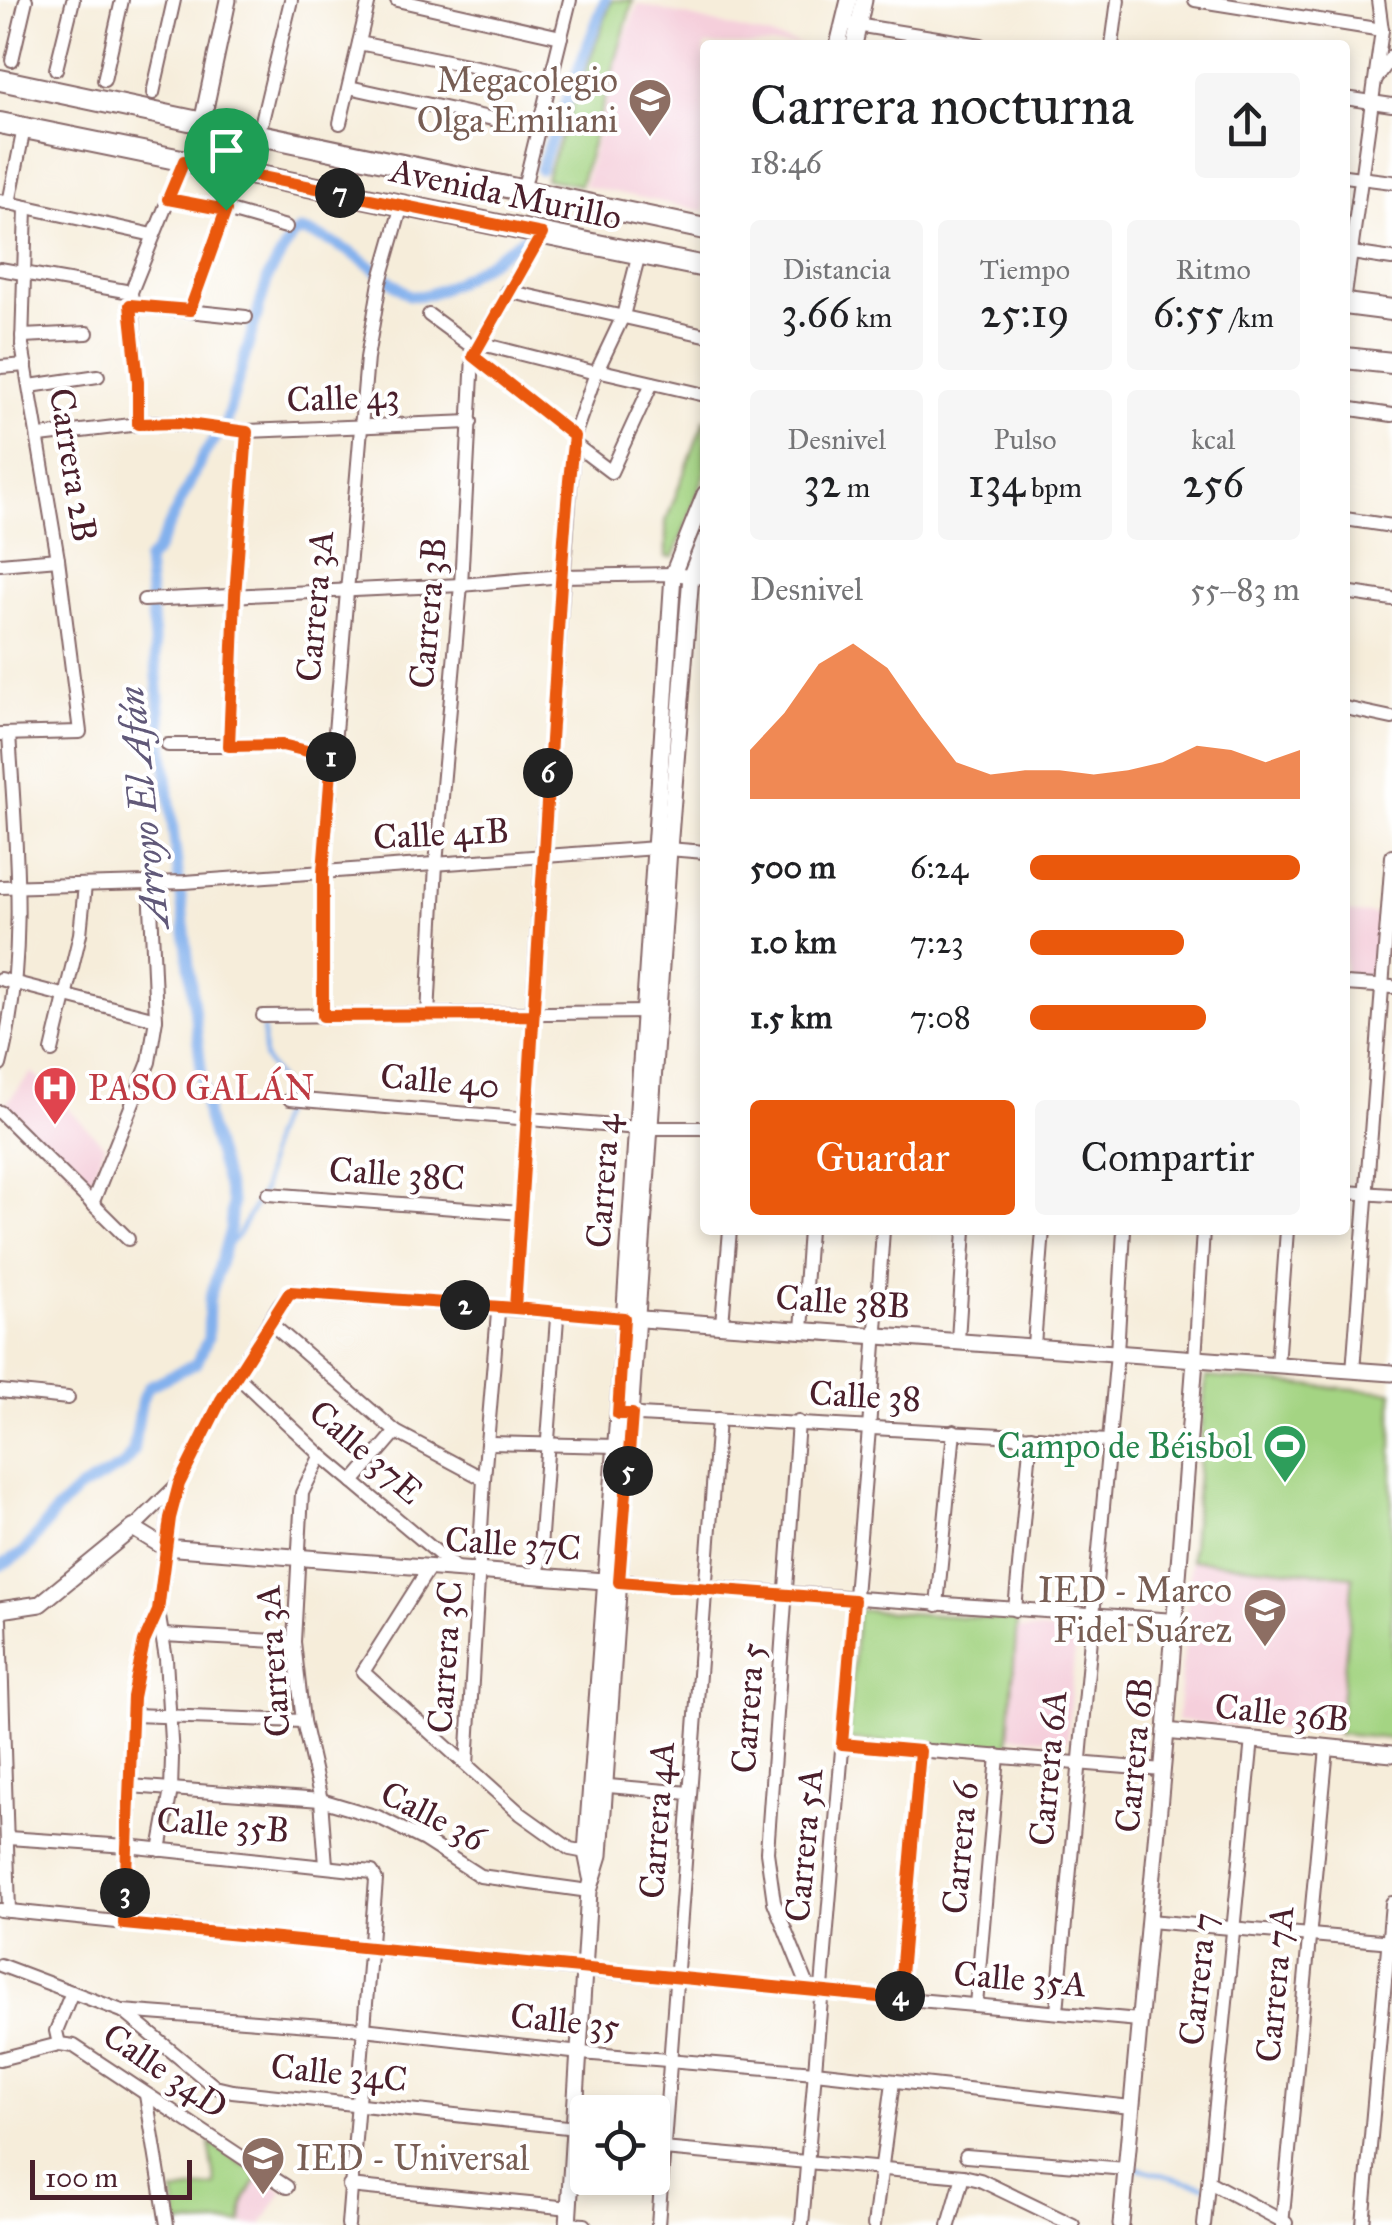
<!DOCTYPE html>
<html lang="es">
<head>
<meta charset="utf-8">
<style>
  body { margin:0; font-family:"IM FELL Great Primer",serif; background:#f6f6f6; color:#202124; height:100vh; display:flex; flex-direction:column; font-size:38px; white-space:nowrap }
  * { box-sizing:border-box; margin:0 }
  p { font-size:32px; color:#757577 }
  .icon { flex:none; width:55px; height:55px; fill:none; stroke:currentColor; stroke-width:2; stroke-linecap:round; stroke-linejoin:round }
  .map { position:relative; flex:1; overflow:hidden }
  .drawer { position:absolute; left:700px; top:40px; width:650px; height:1195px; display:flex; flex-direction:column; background:#fff; border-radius:10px; box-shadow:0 5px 15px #0003 }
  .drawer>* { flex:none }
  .fabs { position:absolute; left:570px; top:2095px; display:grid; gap:20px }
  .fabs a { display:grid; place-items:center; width:100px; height:100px; border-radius:10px; background:#fff; box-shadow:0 5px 15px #0003; font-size:50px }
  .scale { position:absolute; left:30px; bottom:25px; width:162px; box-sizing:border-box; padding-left:10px; border:5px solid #4a1f2b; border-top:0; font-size:28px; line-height:35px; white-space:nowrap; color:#4a1f2b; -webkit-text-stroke:8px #fff; paint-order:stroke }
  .pin { position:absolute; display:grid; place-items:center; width:85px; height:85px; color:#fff; margin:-102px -42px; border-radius:50% 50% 50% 0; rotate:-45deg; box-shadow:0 0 10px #0007 }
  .pin .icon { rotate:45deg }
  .km { position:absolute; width:50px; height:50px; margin:-25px; border-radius:50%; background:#222; color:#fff; font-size:28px; line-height:50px; text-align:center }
  .round { display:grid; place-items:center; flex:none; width:105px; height:105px; border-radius:10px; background:#f6f6f6 }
  .head { display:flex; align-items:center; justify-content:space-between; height:170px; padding:0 50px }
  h1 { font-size:55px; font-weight:600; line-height:75px }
  .figures { display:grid; grid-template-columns:repeat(3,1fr); gap:15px; height:170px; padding:10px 50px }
  .figures div { display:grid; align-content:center; border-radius:10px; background:#f6f6f6; text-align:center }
  .figures b { font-size:42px; font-weight:600 }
  .figures small { font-size:28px; font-weight:400 }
  .figures p { font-size:28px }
  .chart { height:280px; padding:20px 50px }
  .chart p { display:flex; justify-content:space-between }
  .chart svg { width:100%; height:180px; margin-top:10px; fill:#ea580c; opacity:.7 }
  .action { display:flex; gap:20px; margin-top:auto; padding:20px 50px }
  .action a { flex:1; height:115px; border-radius:10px; background:#ea580c; color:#fff; font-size:40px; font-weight:600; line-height:115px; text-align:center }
  .action a+a { background:#f6f6f6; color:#202124 }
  ul { padding:0 50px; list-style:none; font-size:32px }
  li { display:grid; grid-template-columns:160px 120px 1fr; align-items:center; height:75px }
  li i { height:25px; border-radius:12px; background:#ea580c }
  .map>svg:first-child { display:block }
  .built { fill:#f5cfdb }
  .green { fill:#a4d483; stroke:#777a57; stroke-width:2.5 }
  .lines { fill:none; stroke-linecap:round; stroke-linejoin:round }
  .stream { stroke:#83b1ed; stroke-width:4 }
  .canal { stroke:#83b1ed; stroke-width:11 }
  .minor-casing { stroke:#866768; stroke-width:16 }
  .tertiary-casing { stroke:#866768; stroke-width:19 }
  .primary-casing { stroke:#866768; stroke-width:24 }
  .minor { stroke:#fff; stroke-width:12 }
  .tertiary { stroke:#fff; stroke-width:15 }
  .primary { stroke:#fff; stroke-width:20 }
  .route-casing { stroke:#fff; stroke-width:20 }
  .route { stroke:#ea580c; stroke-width:12 }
  .labels { text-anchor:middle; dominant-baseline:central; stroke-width:8; stroke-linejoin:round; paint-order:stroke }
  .education-label { font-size:35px; fill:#785e54; stroke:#fff; text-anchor:end }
  .street-label { font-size:35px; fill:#4a1f2b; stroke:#fff }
  .health-label { font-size:35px; fill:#be3a42; stroke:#fff; text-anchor:start }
  .leisure-label { font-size:35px; fill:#27864d; stroke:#fff; text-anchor:end }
  .water-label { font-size:38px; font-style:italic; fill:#615979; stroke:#fff }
</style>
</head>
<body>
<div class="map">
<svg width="1392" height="2225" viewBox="0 0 1392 2225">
  <rect width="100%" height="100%" fill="#fff"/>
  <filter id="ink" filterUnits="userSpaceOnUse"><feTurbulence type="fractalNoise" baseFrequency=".01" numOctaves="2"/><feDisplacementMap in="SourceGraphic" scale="20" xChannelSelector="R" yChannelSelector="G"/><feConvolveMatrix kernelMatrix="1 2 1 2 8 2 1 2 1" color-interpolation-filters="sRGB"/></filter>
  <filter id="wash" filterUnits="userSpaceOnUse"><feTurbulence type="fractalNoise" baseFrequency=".0048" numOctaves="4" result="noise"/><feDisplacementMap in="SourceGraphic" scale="40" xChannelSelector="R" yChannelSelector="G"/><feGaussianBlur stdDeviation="2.25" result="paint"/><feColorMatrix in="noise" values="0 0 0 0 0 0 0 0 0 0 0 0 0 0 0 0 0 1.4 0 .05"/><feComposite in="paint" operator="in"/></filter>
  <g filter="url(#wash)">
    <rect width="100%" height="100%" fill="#f6edda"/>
    <!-- built -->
    <g class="built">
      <polygon points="638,4 803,45 705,45 705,211 584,186 621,47"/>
      <polygon points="1345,912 1380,915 1376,978 1345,976"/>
      <polygon points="32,1072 105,1146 87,1189 3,1107"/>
      <polygon points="1191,1560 1353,1576 1338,1734 1177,1721"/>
      <polygon points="1016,1629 1076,1632 1067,1741 1009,1736"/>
      <polygon points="259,2175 283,2190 262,2225 247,2225 242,2223 244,2201"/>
    </g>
    <!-- green -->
    <g class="green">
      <polygon points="612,0 633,0 580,185 545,179"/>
      <polygon points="705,418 705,474 674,557 666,557 666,521"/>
      <polygon points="1206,1377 1392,1392 1392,1739 1338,1734 1353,1576 1191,1560"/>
      <polygon points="857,1610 1017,1620 1008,1750 848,1740"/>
      <polygon points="209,2143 259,2175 244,2201 242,2223 179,2225 173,2193 216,2186"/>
    </g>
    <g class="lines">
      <!-- stream -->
      <g class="stream">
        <polyline points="222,1253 238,1235 263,1190 271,1139 286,1100 286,1090 264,1058 263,1021"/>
        <polyline points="1131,2166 1204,2186"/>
      </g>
      <!-- canal -->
      <g class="canal">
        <polyline points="540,169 605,0"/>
        <path d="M0,1566l24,-14 33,-42 20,-19 47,-26 9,-14 9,-52 7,-13 48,-23 11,-25 1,-37 21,-71 2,-27 -25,-84 -44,-375 -16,-183 9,-9 47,-96 23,-34 42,-145 24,-41 8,-5c40,8 77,40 109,64 28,8 89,-41 115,-57"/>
      </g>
    </g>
  </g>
  <g filter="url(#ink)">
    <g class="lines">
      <defs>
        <g id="minor">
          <polyline points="397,0 561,37"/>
          <polyline points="1195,0 1382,30"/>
          <polyline points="850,24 981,45"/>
          <polyline points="359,43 550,82"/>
          <polyline points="1112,45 1118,0"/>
          <polyline points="12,60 26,0"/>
          <polyline points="56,69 73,0"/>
          <polyline points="1376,79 1392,56"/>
          <polyline points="104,80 122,0"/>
          <polyline points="349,87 538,129"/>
          <polyline points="153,93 174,0"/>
          <polyline points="1345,98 1392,105"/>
          <polyline points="262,121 291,0"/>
          <polyline points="340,123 369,0"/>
          <polyline points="1345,176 1392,182"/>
          <polyline points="523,191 570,0"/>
          <polyline points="168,199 226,210 286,227"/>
          <polyline points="0,201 153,235"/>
          <polyline points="9,203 24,128"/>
          <polyline points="1345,252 1392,259"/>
          <polyline points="0,269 131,292"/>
          <polyline points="507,291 705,335"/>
          <polyline points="1345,295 1382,30 1378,0"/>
          <polyline points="130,305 246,317"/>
          <polyline points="190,310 226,210"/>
          <polyline points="429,315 475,349"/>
          <polyline points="22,336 87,333"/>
          <polyline points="478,343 596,373"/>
          <polyline points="473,356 574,436"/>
          <polyline points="0,367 26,365"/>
          <polyline points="597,370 705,395"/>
          <polyline points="30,386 98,376"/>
          <polyline points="1345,408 1392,415"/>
          <polyline points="138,424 138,382 131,292 184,161"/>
          <polyline points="40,436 156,422 247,431 471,422"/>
          <polyline points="574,444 611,472 652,383"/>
          <polyline points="1345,519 1392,526"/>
          <polyline points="0,564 58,559"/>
          <polyline points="1345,592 1392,599"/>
          <polyline points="144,600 461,585 562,576 673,574 705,578"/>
          <polyline points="1345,708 1392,718"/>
          <polyline points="0,734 80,732 58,559 22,345 26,207"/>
          <polyline points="168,745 283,745 332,757"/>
          <polyline points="229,745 235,596 247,431"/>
          <polyline points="0,887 185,882 656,848 705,852"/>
          <polyline points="0,979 156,1019"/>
          <polyline points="1345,984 1392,987"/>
          <polyline points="428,1015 436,864 461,585 473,356 542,234"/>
          <polyline points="263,1016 651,1012"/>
          <polyline points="323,1017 323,872 367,358 380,282 402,205"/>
          <polyline points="52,1051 80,934 85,885"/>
          <path d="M0,1065c28,-107 16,-221 9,-331"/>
          <polyline points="290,1099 638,1128 705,1128"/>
          <polyline points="0,1112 128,1239"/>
          <polyline points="1345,1192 1392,1195"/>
          <polyline points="268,1194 521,1213"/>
          <polyline points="92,1204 149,1062 156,1019 150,883"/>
          <polyline points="515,1308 542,859 574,436 596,373 623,316 639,254"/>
          <polyline points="269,1322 396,1432 484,1479"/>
          <polyline points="722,1324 730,1230"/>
          <polyline points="802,1330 809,1230"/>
          <polyline points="958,1340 965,1230"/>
          <polyline points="1034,1345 1043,1230"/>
          <polyline points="1195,1360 1203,1230"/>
          <polyline points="1277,1365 1287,1230"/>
          <polyline points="1353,1371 1392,856"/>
          <polyline points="237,1376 321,1455 458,1570"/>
          <polyline points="0,1391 68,1398"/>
          <polyline points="621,1414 1108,1441"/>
          <polyline points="798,1422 767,1852 774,1902 810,1991"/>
          <polyline points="490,1443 616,1446"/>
          <polyline points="321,1455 302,1493 294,1642 303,1721 321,1800 326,1865"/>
          <polyline points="353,1482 396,1432"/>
          <polyline points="133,1528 174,1488"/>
          <polyline points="429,1568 363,1672 521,1814 570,1849 591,1853"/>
          <polyline points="538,1575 557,1318"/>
          <polyline points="613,1581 1175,1620"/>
          <polyline points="937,1605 954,1431"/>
          <polyline points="1015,1610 1031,1436"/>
          <polyline points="158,1611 166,1659 172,1757 171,1790 160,1850"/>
          <polyline points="0,1620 9,1911"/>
          <polyline points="163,1635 294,1642"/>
          <polyline points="133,1715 303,1721"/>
          <polyline points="843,1744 1163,1770"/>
          <polyline points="467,1765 484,1479 498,1313"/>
          <polyline points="597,1785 689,1793"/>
          <polyline points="130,1786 321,1800 378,1817 424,1840 480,1876 589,1891"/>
          <polyline points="8,1838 127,1846 372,1872 376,1880 348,2225"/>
          <polyline points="0,1910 585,1970 1139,2020"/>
          <polyline points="1149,1921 1392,1942"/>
          <polyline points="124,1924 133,1697 144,1641 158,1611 169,1517 179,1483 221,1400 280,1304 290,1292 624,1318"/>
          <polyline points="0,1965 122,2011 363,2029 581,2053 815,2072 1131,2107"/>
          <polyline points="899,1999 920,1751"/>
          <polyline points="976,2005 998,1756"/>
          <polyline points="123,2011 215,2087 232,2091 576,2128"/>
          <polyline points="1057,2011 1117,1353 1124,1230"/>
          <polyline points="59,2044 56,2031 72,1992"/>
          <polyline points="0,2059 59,2044 74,2046 287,2187"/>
          <polyline points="146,2095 167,2225"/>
          <polyline points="652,2148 963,2176 980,2180 1073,2225"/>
          <polyline points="966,2156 1126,2169"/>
          <polyline points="1209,2182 1286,2223"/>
          <polyline points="349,2186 570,2208"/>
          <polyline points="568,2224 585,2225"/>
          <polyline points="658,2225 718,1419"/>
          <polyline points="802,2225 869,1429 883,1230"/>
          <polyline points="874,2225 893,2082"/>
          <polyline points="949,2225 963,2176"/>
          <polyline points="1204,2225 1252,1739"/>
          <polyline points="1282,2225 1327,1748"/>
          <polyline points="1363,2225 1392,1903"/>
        </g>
        <g id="tertiary">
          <polyline points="838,45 849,0"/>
          <polyline points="854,45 864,0"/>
          <polyline points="202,123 228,0"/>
          <polyline points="628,1318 1392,1373"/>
          <polyline points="0,1610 40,1604 133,1528 164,1547 604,1581"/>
          <polyline points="1166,1731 1392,1754"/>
          <polyline points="591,1877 586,1852 618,1414 673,574 705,494"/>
          <polyline points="568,2225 589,1891 600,1855 669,849 691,575 705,540"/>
          <polyline points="1121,2225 1166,1731 1195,1360"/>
        </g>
        <g id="primary">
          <polyline points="0,80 705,229"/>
          <polyline points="0,123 705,267"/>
          <polyline points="1345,304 1392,310"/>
          <polyline points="1345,358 1392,363"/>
        </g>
      </defs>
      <!-- minor casing -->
      <use href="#minor" class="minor-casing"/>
      <!-- tertiary casing -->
      <use href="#tertiary" class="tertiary-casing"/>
      <!-- primary casing -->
      <use href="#primary" class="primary-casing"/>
      <!-- minor -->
      <use href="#minor" class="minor"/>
      <!-- tertiary -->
      <use href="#tertiary" class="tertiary"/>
      <!-- primary -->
      <use href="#primary" class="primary"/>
    </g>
  </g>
  <g class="lines" filter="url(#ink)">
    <defs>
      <path id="route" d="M226,210l-36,100 -60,-5 8,77v42l42,-1 67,9 -12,164 -6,150 53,-1 50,12 -9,115v144l210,-1 -18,293 -225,-16 -69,108 -42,84 -9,34 -12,93 -14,31 -11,55 -9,227 775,75 21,-248 -78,-7 12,-144 -235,-18 13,-168h-14l6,-96 -109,-10c12,-194 23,-389 37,-584 7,-95 10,-192 22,-288l-101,-80 69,-122 -358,-73 -16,38 58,11"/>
    </defs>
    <!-- route casing -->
    <use href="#route" class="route-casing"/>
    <!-- route -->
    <use href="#route" class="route"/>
  </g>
  <!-- icons -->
  <defs>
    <symbol id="school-pin" viewBox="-11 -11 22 30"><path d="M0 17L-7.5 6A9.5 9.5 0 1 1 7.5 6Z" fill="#8d6e63" stroke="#fff"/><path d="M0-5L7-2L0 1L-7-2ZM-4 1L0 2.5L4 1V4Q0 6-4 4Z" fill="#fff"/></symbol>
    <symbol id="hospital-pin" viewBox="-11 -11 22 30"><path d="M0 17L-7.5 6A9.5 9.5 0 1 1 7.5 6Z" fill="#e0444e" stroke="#fff"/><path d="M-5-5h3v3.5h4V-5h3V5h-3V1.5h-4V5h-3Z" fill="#fff"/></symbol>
    <symbol id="stadium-pin" viewBox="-11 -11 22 30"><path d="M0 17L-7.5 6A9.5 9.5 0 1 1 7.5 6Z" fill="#2e9e5b" stroke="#fff"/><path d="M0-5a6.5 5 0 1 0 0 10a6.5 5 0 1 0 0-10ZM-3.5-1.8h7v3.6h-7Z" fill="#fff"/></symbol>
  </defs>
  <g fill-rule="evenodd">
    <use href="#school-pin" x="625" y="75" width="50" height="68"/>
    <use href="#hospital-pin" x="30" y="1063" width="50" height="68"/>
    <use href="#stadium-pin" x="1260" y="1421" width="50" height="68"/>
    <use href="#school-pin" x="1240" y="1585" width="50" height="68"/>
    <use href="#school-pin" x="238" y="2133" width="50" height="68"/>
  </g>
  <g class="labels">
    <!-- education labels -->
    <g class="education-label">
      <text x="618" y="80">Megacolegio<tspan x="618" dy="40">Olga Emiliani</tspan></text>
      <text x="1232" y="1590">IED - Marco<tspan x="1232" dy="40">Fidel Suárez</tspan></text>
      <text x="296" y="2158" text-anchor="start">IED - Universal</text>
    </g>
    <!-- street labels -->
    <g class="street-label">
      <text transform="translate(506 194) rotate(12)">Avenida Murillo</text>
      <text transform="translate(343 398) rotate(-2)">Calle 43</text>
      <text transform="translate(73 465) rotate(81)">Carrera 2B</text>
      <text transform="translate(315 606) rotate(-85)">Carrera 3A</text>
      <text transform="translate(428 613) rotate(-85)">Carrera 3B</text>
      <text transform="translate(441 834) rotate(-3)">Calle 41B</text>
      <text transform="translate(440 1081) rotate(5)">Calle 40</text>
      <text transform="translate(397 1174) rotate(4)">Calle 38C</text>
      <text transform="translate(603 1181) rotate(-86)">Carrera 4</text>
      <text transform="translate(843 1302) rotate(4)">Calle 38B</text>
      <text transform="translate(865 1396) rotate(3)">Calle 38</text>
      <text transform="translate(366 1452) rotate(41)">Calle 37E</text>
      <text transform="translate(513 1544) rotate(4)">Calle 37C</text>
      <text transform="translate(445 1657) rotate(-86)">Carrera 3C</text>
      <text transform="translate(273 1661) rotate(-94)">Carrera 3A</text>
      <text transform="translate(748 1708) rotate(-86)">Carrera 5</text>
      <text transform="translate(1282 1713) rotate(6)">Calle 36B</text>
      <text transform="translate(1134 1755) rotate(-85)">Carrera 6B</text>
      <text transform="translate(1048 1768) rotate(-85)">Carrera 6A</text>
      <text transform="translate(433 1816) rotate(27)">Calle 36</text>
      <text transform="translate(657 1820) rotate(-86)">Carrera 4A</text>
      <text transform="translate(223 1825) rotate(5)">Calle 35B</text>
      <text transform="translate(804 1845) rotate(-85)">Carrera 5A</text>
      <text transform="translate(960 1848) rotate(-85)">Carrera 6</text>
      <text transform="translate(1020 1979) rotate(5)">Calle 35A</text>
      <text transform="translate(1198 1979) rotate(-84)">Carrera 7</text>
      <text transform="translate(1275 1984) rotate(-85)">Carrera 7A</text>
      <text transform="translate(565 2021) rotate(6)">Calle 35</text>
      <text transform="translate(165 2071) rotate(34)">Calle 34D</text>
      <text transform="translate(339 2073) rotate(6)">Calle 34C</text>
    </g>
    <!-- health labels -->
    <g class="health-label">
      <text x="88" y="1088">PASO GALÁN</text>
    </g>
    <!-- leisure labels -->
    <g class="leisure-label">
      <text x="1252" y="1446">Campo de Béisbol</text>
    </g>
    <!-- water labels -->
    <g class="water-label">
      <text transform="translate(143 807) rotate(-96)">Arroyo El Afán</text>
    </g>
  </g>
</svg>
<div class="fabs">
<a><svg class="icon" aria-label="locate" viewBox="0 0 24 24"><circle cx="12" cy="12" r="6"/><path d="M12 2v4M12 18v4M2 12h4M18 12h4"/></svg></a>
</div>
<div class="scale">100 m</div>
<div class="pin" style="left:226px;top:210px;background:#1e9e55"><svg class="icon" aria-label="arrive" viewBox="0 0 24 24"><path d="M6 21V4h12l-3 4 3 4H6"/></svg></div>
<b class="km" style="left:331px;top:757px">1</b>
<b class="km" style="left:465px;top:1305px">2</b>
<b class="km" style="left:125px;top:1893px">3</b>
<b class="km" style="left:900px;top:1996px">4</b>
<b class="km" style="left:628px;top:1471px">5</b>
<b class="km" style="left:548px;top:773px">6</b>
<b class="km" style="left:340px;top:193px">7</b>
<section class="drawer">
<div class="head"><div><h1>Carrera nocturna</h1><p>18:46</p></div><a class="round"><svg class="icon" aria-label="share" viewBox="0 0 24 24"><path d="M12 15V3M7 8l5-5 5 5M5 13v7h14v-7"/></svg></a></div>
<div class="figures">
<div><p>Distancia</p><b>3.66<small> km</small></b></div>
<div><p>Tiempo</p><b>25:19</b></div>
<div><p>Ritmo</p><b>6:55<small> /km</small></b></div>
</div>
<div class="figures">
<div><p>Desnivel</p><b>32<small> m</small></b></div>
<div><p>Pulso</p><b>134<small> bpm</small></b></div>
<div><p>kcal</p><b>256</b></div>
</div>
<div class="chart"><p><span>Desnivel</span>55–83 m</p>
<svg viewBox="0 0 160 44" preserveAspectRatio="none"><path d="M0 44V32L10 23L20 11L30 6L40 12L50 24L60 35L70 38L80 37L90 37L100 38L110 37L120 35L130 31L140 32L150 35L160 32V44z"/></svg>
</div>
<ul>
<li><b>500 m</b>6:24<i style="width:100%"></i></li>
<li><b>1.0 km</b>7:23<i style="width:57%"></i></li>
<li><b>1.5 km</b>7:08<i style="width:65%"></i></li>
</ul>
<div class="action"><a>Guardar</a><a>Compartir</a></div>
</section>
</div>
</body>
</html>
